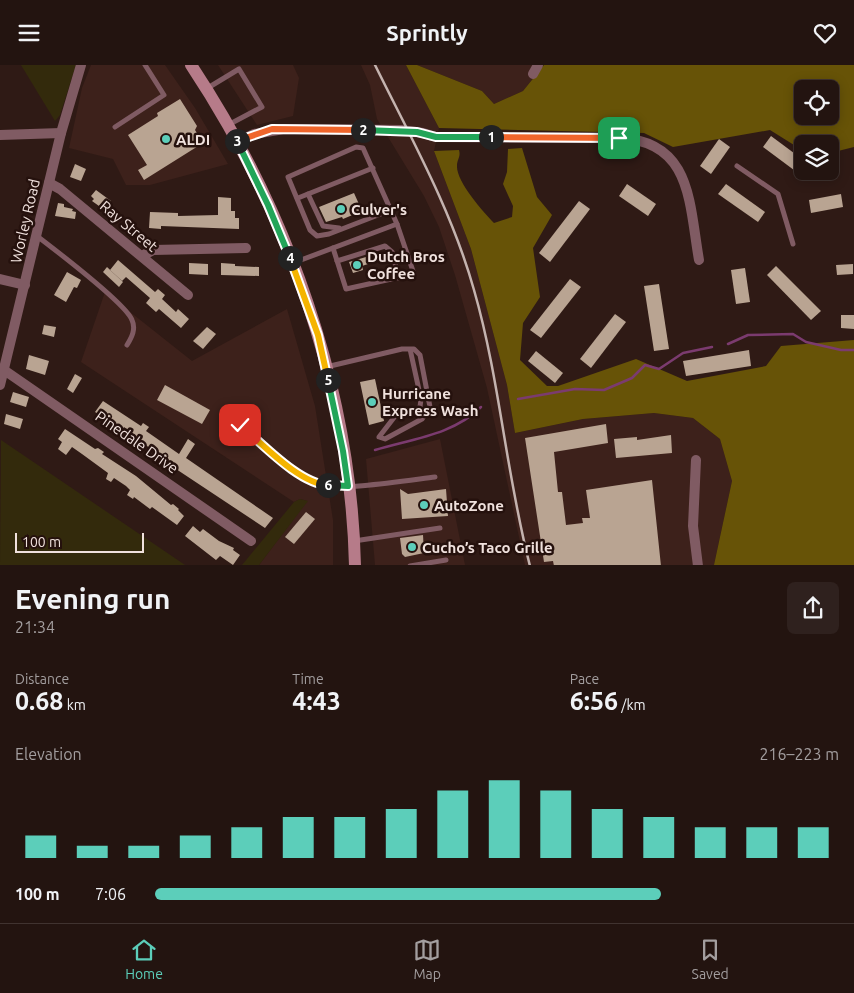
<!DOCTYPE html>
<html lang="en">
<head>
<meta charset="utf-8">
<style>
  body { margin:0; font-family:Ubuntu,sans-serif; background:#2f211e; color:#f1f3f6; height:100vh; display:flex; flex-direction:column; font-size:19px; white-space:nowrap }
  * { box-sizing:border-box; margin:0 }
  p { font-size:16px; color:#a39e9f }
  .icon { flex:none; width:28px; height:28px; fill:none; stroke:currentColor; stroke-width:2; stroke-linecap:round; stroke-linejoin:round }
  .map { position:relative; height:500px; overflow:hidden }
  .sheet { display:flex; flex-direction:column; background:#231410; flex:1 }
  .sheet>* { flex:none }
  .tools { position:absolute; left:794px; top:15px; display:grid; gap:10px }
  .tools a { display:grid; place-items:center; width:45px; height:45px; border-radius:8px; background:#231410; box-shadow:0 2px 12px #0003,0 0 0 1px #403330; font-size:25px }
  .scale { position:absolute; left:15px; bottom:12px; width:129px; box-sizing:border-box; padding-left:5px; border:2px solid #f0e1dd; border-top:0; font-size:14px; line-height:18px; white-space:nowrap; color:#f0e1dd; -webkit-text-stroke:4px #25110d; paint-order:stroke }
  .pin { position:absolute; display:grid; place-items:center; width:42px; height:42px; color:#fff; margin:-21px; border-radius:10px; box-shadow:0 2px 8px #0006 }
  .km { position:absolute; width:25px; height:25px; margin:-12px; border-radius:50%; background:#222; color:#fff; font-size:14px; line-height:25px; text-align:center }
  .round { display:grid; place-items:center; flex:none; width:52px; height:52px; border-radius:8px; background:#2f211e }
  .summary { display:flex; align-items:center; justify-content:space-between; height:85px; padding:0 15px }
  h1 { font-size:28px; font-weight:700; line-height:38px }
  .figures { display:grid; grid-template-columns:repeat(3,1fr); gap:8px; height:85px; padding:5px 15px }
  .figures div { display:grid; align-content:center }
  .figures b { font-size:25px; font-weight:700 }
  .figures small { font-size:14px; font-weight:400 }
  .figures p { font-size:14px }
  .chart { height:140px; padding:10px 15px }
  .chart p { display:flex; justify-content:space-between }
  .chart svg { width:100%; height:90px; margin-top:5px; stroke:#5cceba; stroke-width:6 }
  ul { padding:0 15px; list-style:none; font-size:16px }
  li { display:grid; grid-template-columns:80px 60px 1fr; align-items:center; height:38px }
  li i { height:12px; border-radius:6px; background:#5cceba }
  header { display:flex; justify-content:space-between; align-items:center; height:65px; padding:0 15px; background:#231410; font-size:22px; font-weight:700 }
  .menu { display:flex; justify-content:space-around; align-items:center; height:70px; border-top:1px solid #403330; background:#231410; font-size:14px; color:#a39e9f }
  .menu a { display:grid; justify-items:center; gap:2px }
  .menu .active { color:#5cceba }
  .map>svg:first-child { display:block }
  .built { fill:#3d211b }
  .green { fill:#332a0c }
  .forest { fill:#675307; fill-rule:evenodd }
  .lines { fill:none; stroke-linecap:round; stroke-linejoin:round }
  .stream { stroke:#7b3b6f; stroke-width:2.5 }
  .building { fill:#b9a492 }
  .service { stroke:#805b63; stroke-width:5 }
  .minor { stroke:#805b63; stroke-width:10 }
  .secondary { stroke:#b67b89; stroke-width:12 }
  .rail { stroke:#c4b3af; stroke-width:2.5 }
  .split-1-casing { stroke:#fff; stroke-width:10 }
  .split-2-casing { stroke:#fff; stroke-width:10 }
  .split-3-casing { stroke:#fff; stroke-width:10 }
  .split-4-casing { stroke:#fff; stroke-width:10 }
  .split-5-casing { stroke:#fff; stroke-width:10 }
  .split-6-casing { stroke:#fff; stroke-width:10 }
  .split-7-casing { stroke:#fff; stroke-width:10 }
  .split-1 { stroke:#f0652b; stroke-width:6 }
  .split-2 { stroke:#22a559; stroke-width:6 }
  .split-3 { stroke:#f0652b; stroke-width:6 }
  .split-4 { stroke:#22a559; stroke-width:6 }
  .split-5 { stroke:#f5b400; stroke-width:6 }
  .split-6 { stroke:#22a559; stroke-width:6 }
  .split-7 { stroke:#f5b400; stroke-width:6 }
  .poi-dot { fill:#5cceba; stroke:#25110d; stroke-width:2 }
  .labels { text-anchor:middle; dominant-baseline:central; stroke-width:5; stroke-linejoin:round; paint-order:stroke }
  .poi-label { font-size:15px; font-weight:bold; fill:#f0e1dd; stroke:#25110d; text-anchor:start }
  .street-label { font-size:15px; fill:#f0e1dd; stroke:#25110d }
</style>
</head>
<body>
<header><svg class="icon" aria-label="menu" viewBox="0 0 24 24"><path d="M4 6h16M4 12h16M4 18h16"/></svg>Sprintly<svg class="icon" aria-label="heart" viewBox="0 0 24 24"><path d="M12 20l-8-8c-3-5 5-10 8-4 3-6 11-1 8 4z"/></svg></header>
<div class="map">
<svg width="854" height="501" viewBox="0 0 854 501">
  <rect width="100%" height="100%" fill="#2f1a15"/>
  <!-- built -->
  <g class="built">
    <polygon points="91,0 165,0 195,43 228,99 150,120 126,120 113,94 69,83 82,23"/>
    <polygon points="218,0 293,0 299,13 293,51 257,60"/>
    <polygon points="361,0 406,0 439,63 434,86 471,184 507,320 515,368 583,354 654,348 693,353 720,374 732,416 714,500 525,500 487,323 455,210 439,162 424,131 377,54 370,20"/>
    <polygon points="417,0 544,0 523,26 494,39 482,26"/>
    <polygon points="105,227 192,296 287,244 315,341 333,455 333,500 259,500 307,436 300,434 294,437 81,297"/>
    <polygon points="440,374 465,500 375,500 366,394"/>
  </g>
  <!-- green -->
  <g class="green">
    <polygon points="21,0 76,0 60,50 55,56"/>
    <polygon points="1,375 185,500 0,500"/>
    <polygon points="300,434 308,436 259,500 242,500 294,437"/>
  </g>
  <!-- forest -->
  <g class="forest">
    <path d="M406,0h11l65,26 12,13 29,-13 21,-26h310v82l-24,6v-9h-28v6l-32,-20 -97,17 -29,-14 -205,-5zM802,24h28v27h-28z"/>
    <path d="M522,83l15,49 15,18 -19,33 7,49 -17,26 -3,37 27,26h11l78,-27 51,22 79,-15 15,-20 73,-6v225h-140l18,-84 -12,-42 -27,-21 -39,-5 -71,6 -68,14 -8,-48 -36,-136 -37,-98 25,-1c2,7 -2,9 -2,16 -1,15 26,46 37,57l18,-6 1,-11 -10,-22 4,-12 1,-23z"/>
  </g>
  <g class="lines">
    <!-- stream -->
    <g class="stream">
      <polyline points="728,279 748,270 793,269 806,277 841,285 854,285"/>
      <polyline points="518,334 575,324 604,325 632,313 645,300 659,304 683,288 712,282"/>
      <path d="M375,385c36,-11 78,-15 106,-43"/>
    </g>
  </g>
  <!-- building -->
  <g class="building">
    <polygon points="180,34 197,61 195,65 203,78 144,115 138,105 147,100 128,70 158,51 157,48"/>
    <polygon points="771,71 802,94 802,111 763,82"/>
    <polygon points="719,74 730,82 711,109 700,101"/>
    <polygon points="75,99 86,104 81,116 70,112"/>
    <polygon points="627,119 656,139 648,151 619,131"/>
    <polygon points="726,119 765,147 758,157 718,129"/>
    <polygon points="96,125 111,136 106,142 101,139 99,141 92,136 94,134 91,131"/>
    <polygon points="354,128 362,146 343,154 342,152 326,157 319,142"/>
    <polygon points="841,129 843,142 811,148 809,135"/>
    <polygon points="218,132 231,133 231,146 235,146 235,153 239,153 239,164 161,161 161,164 149,163 150,147 178,148 178,151 218,150"/>
    <polygon points="579,136 590,144 550,197 539,188"/>
    <polygon points="58,138 64,139 64,142 73,144 72,146 76,147 75,154 55,151"/>
    <polygon points="366,192 368,199 362,201 363,205 353,208 349,197"/>
    <polygon points="118,195 155,227 158,224 165,230 162,234 176,247 178,244 189,254 181,263 159,244 156,247 146,238 150,233 126,212 122,216 110,205"/>
    <polygon points="189,198 208,199 208,210 189,209"/>
    <polygon points="221,198 235,199 235,201 259,202 259,211 221,210"/>
    <polygon points="853,199 853,209 837,210 836,200"/>
    <polygon points="776,201 821,246 811,255 767,210"/>
    <polygon points="107,202 123,217 119,222 103,207"/>
    <polygon points="745,203 750,237 736,239 731,205"/>
    <polygon points="67,207 81,215 77,223 74,222 66,237 54,230"/>
    <polygon points="570,214 581,222 541,273 530,265"/>
    <polygon points="659,219 669,284 654,286 644,221"/>
    <polygon points="615,249 626,257 591,303 580,294"/>
    <polygon points="841,250 854,250 854,264 841,263"/>
    <polygon points="44,260 56,262 54,272 42,269"/>
    <polygon points="207,262 216,269 203,284 193,276"/>
    <polygon points="749,285 751,301 686,311 683,296"/>
    <polygon points="536,286 563,308 555,318 528,296"/>
    <polygon points="29,290 49,296 45,310 26,304"/>
    <polygon points="75,309 82,313 73,328 67,324"/>
    <polygon points="375,314 384,356 369,360 360,317"/>
    <polygon points="165,320 210,345 202,359 157,335"/>
    <polygon points="13,327 29,332 26,342 10,337"/>
    <polygon points="103,336 141,361 143,358 149,362 146,366 179,389 188,374 195,379 186,393 273,453 265,463 173,402 173,399 134,372 135,370 124,362 122,365 104,353 102,356 98,353 100,350 95,347"/>
    <polygon points="6,349 23,354 20,364 4,359"/>
    <polygon points="606,359 608,378 554,387 558,427 562,427 566,460 583,458 582,453 590,453 586,425 652,415 661,501 554,501 553,496 544,497 525,373"/>
    <polygon points="65,364 95,384 98,383 104,387 102,389 136,411 171,440 173,439 179,444 178,445 184,451 177,460 152,442 150,444 134,432 133,434 127,430 130,425 126,421 114,413 111,417 106,414 108,408 82,389 72,382 66,390 58,384 62,377 58,374"/>
    <polygon points="671,370 672,388 616,393 614,374 637,372 637,375"/>
    <polygon points="400,424 408,429 446,424 448,451 402,454"/>
    <polygon points="306,447 315,454 294,479 285,472"/>
    <polygon points="193,461 200,467 203,464 219,476 234,483 233,485 240,490 233,500 220,491 216,495 185,471"/>
    <polygon points="423,470 424,488 405,492 402,489 400,473"/>
  </g>
  <g class="lines">
    <!-- service -->
    <g class="service">
      <polyline points="206,24 239,4 262,42 228,60"/>
      <polyline points="115,62 164,30 145,0"/>
      <polyline points="737,101 778,129 793,179"/>
      <polyline points="308,129 323,161 339,163"/>
      <polyline points="298,133 373,103"/>
      <path d="M37,171c17,13 89,68 95,84 4,9 0,17 -5,25"/>
      <polyline points="333,183 346,224 414,209 397,159"/>
      <polyline points="337,196 385,181 392,187 399,213"/>
      <polyline points="293,198 397,159 363,83 356,82 288,112 310,165 317,171 329,169 391,145"/>
      <polyline points="326,302 402,284 414,284 420,290 430,342 422,354 385,374 379,372 396,350 410,349 420,342 421,334 410,284"/>
      <path d="M240,360c21,18 50,49 76,59 21,8 94,-4 119,-7"/>
      <polyline points="354,476 440,463"/>
      <polyline points="410,501 446,495"/>
    </g>
    <!-- minor -->
    <g class="minor">
      <polyline points="533,9 538,0"/>
      <polyline points="0,70 61,68"/>
      <path d="M237,77l17,-8 30,-5 117,1 22,3 13,4 183,1c73,3 70,65 80,122"/>
      <polyline points="49,118 60,124 188,230"/>
      <polyline points="142,191 153,185 246,183"/>
      <polyline points="0,214 25,220"/>
      <polyline points="4,305 251,476"/>
      <polyline points="0,320 61,68 81,0"/>
      <polyline points="696,395 693,461 698,501"/>
    </g>
    <!-- secondary -->
    <path class="secondary" d="M191,0c97,146 160,324 164,501"/>
    <!-- rail -->
    <path class="rail" d="M375,0c36,73 77,146 99,225 26,90 32,185 56,276"/>
  </g>
  <g class="lines">
    <defs>
      <polyline id="split-1" points="491,72 619,73"/>
      <polyline id="split-2" points="363,65 417,67 436,72 491,72"/>
      <polyline id="split-3" points="237,76 272,64 363,65"/>
      <polyline id="split-4" points="237,76 268,140 290,193"/>
      <polyline id="split-5" points="290,193 318,270 328,315"/>
      <polyline id="split-6" points="328,420 348,421 343,386 328,315"/>
      <path id="split-7" d="M240,360c22,18 59,59 88,60"/>
    </defs>
    <!-- split-1 casing -->
    <use href="#split-1" class="split-1-casing"/>
    <!-- split-2 casing -->
    <use href="#split-2" class="split-2-casing"/>
    <!-- split-3 casing -->
    <use href="#split-3" class="split-3-casing"/>
    <!-- split-4 casing -->
    <use href="#split-4" class="split-4-casing"/>
    <!-- split-5 casing -->
    <use href="#split-5" class="split-5-casing"/>
    <!-- split-6 casing -->
    <use href="#split-6" class="split-6-casing"/>
    <!-- split-7 casing -->
    <use href="#split-7" class="split-7-casing"/>
    <!-- split-1 -->
    <use href="#split-1" class="split-1"/>
    <!-- split-2 -->
    <use href="#split-2" class="split-2"/>
    <!-- split-3 -->
    <use href="#split-3" class="split-3"/>
    <!-- split-4 -->
    <use href="#split-4" class="split-4"/>
    <!-- split-5 -->
    <use href="#split-5" class="split-5"/>
    <!-- split-6 -->
    <use href="#split-6" class="split-6"/>
    <!-- split-7 -->
    <use href="#split-7" class="split-7"/>
  </g>
  <!-- markers -->
  <g class="poi-dot">
    <circle cx="166" cy="74" r="5"/>
    <circle cx="341" cy="144" r="5"/>
    <circle cx="357" cy="200" r="5"/>
    <circle cx="372" cy="337" r="5"/>
    <circle cx="424" cy="440" r="5"/>
    <circle cx="412" cy="482" r="5"/>
  </g>
  <g class="labels">
    <!-- poi labels -->
    <g class="poi-label">
      <text x="176" y="74">ALDI</text>
      <text x="351" y="144">Culver's</text>
      <text x="367" y="191">Dutch Bros<tspan x="367" dy="17">Coffee</tspan></text>
      <text x="382" y="328">Hurricane<tspan x="382" dy="17">Express Wash</tspan></text>
      <text x="434" y="440">AutoZone</text>
      <text x="422" y="482">Cucho’s Taco Grille</text>
    </g>
    <!-- street labels -->
    <g class="street-label">
      <text transform="translate(25 156) rotate(-77)">Worley Road</text>
      <text transform="translate(129 161) rotate(40)">Ray Street</text>
      <text transform="translate(137 377) rotate(35)">Pinedale Drive</text>
    </g>
  </g>
</svg>
<div class="tools">
<a><svg class="icon" aria-label="locate" viewBox="0 0 24 24"><circle cx="12" cy="12" r="6"/><path d="M12 2v4M12 18v4M2 12h4M18 12h4"/></svg></a>
<a><svg class="icon" aria-label="layers" viewBox="0 0 24 24"><path d="M12 4l9 5-9 5-9-5zM3 14l9 5 9-5"/></svg></a>
</div>
<div class="scale">100 m</div>
<div class="pin" style="left:619px;top:73px;background:#1e9e55"><svg class="icon" aria-label="arrive" viewBox="0 0 24 24"><path d="M6 21V4h12l-3 4 3 4H6"/></svg></div>
<div class="pin" style="left:240px;top:360px;background:#d93025"><svg class="icon" aria-label="check" viewBox="0 0 24 24"><path d="M5 12l5 5 9-10"/></svg></div>
<b class="km" style="left:491px;top:72px">1</b>
<b class="km" style="left:363px;top:65px">2</b>
<b class="km" style="left:237px;top:76px">3</b>
<b class="km" style="left:290px;top:193px">4</b>
<b class="km" style="left:328px;top:315px">5</b>
<b class="km" style="left:328px;top:420px">6</b>
</div>
<section class="sheet">
<div class="summary"><div><h1>Evening run</h1><p>21:34</p></div><a class="round"><svg class="icon" aria-label="share" viewBox="0 0 24 24"><path d="M12 15V3M7 8l5-5 5 5M5 13v7h14v-7"/></svg></a></div>
<div class="figures">
<div><p>Distance</p><b>0.68<small> km</small></b></div>
<div><p>Time</p><b>4:43</b></div>
<div><p>Pace</p><b>6:56<small> /km</small></b></div>
</div>
<div class="chart"><p><span>Elevation</span>216–223 m</p>
<svg viewBox="0 0 160 44" preserveAspectRatio="none"><path d="M5 44V33M15 44V38M25 44V38M35 44V33M45 44V29M55 44V24M65 44V24M75 44V20M85 44V11M95 44V6M105 44V11M115 44V20M125 44V24M135 44V29M145 44V29M155 44V29"/></svg>
</div>
<ul>
<li><b>100 m</b>7:06<i style="width:74%"></i></li>
</ul>
</section>
<nav class="menu">
<a class="active"><svg class="icon" aria-label="home" viewBox="0 0 24 24"><path d="M3 11l9-7 9 7M6 9v11h12V9"/></svg>Home</a>
<a><svg class="icon" aria-label="map" viewBox="0 0 24 24"><path d="M3 6l6-2 6 2 6-2v14l-6 2-6-2-6 2zM9 4v14M15 6v14"/></svg>Map</a>
<a><svg class="icon" aria-label="saved" viewBox="0 0 24 24"><path d="M7 4h10v16l-5-4-5 4z"/></svg>Saved</a>
</nav>
</body>
</html>
